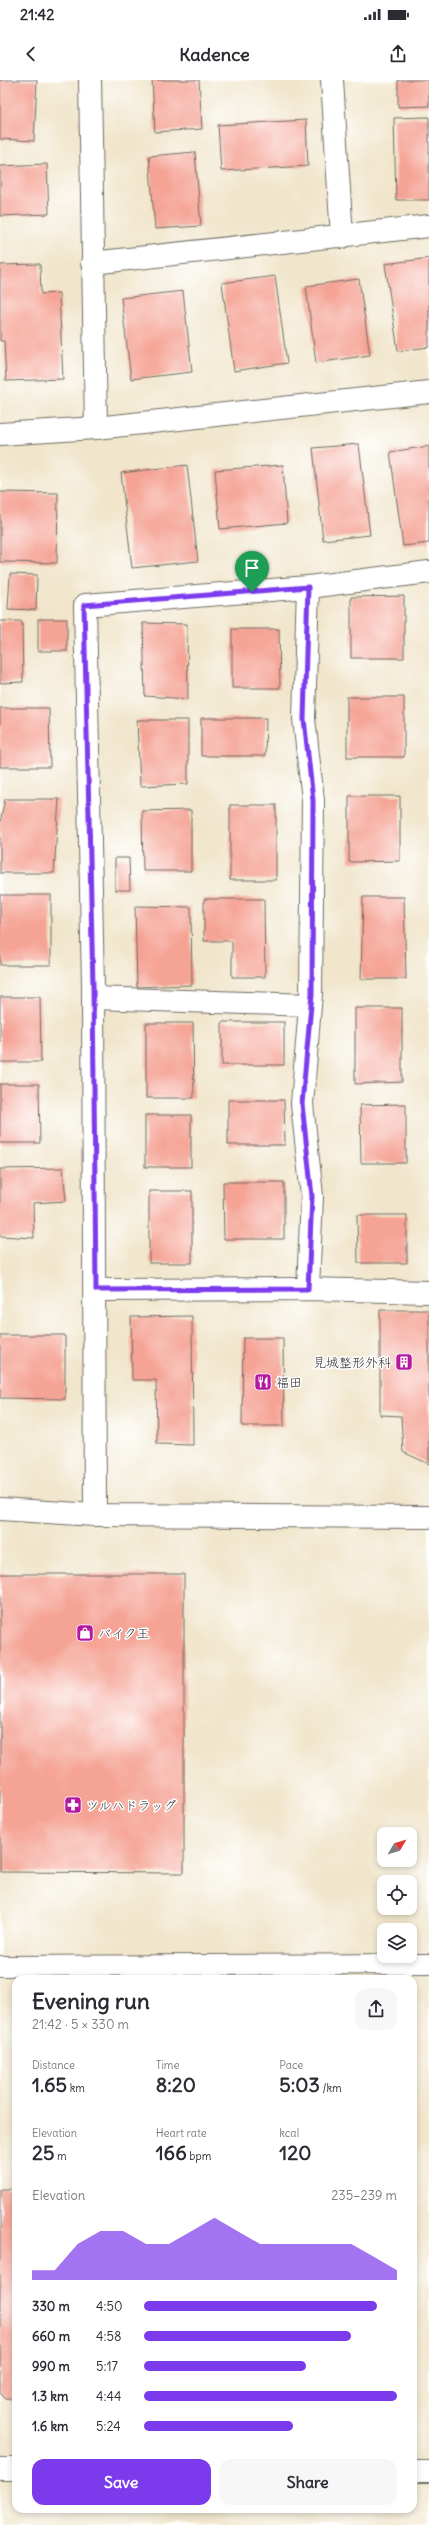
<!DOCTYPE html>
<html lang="en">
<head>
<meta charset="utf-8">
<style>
  body { margin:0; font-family:Delius,"Klee One",sans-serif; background:#f7f7f7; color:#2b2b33; height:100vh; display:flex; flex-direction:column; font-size:15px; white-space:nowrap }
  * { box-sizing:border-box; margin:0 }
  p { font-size:13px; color:#7c7c81 }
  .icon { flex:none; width:22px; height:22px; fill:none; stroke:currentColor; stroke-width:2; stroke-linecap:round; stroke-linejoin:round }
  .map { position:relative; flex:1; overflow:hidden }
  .drawer { position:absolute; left:12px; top:1895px; width:405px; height:538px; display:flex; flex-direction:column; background:#fff; border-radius:12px; box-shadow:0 2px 6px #0003 }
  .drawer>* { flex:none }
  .needle { width:26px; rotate:52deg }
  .buttons { position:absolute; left:377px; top:1747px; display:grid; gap:8px }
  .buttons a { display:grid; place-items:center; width:40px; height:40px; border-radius:8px; background:#fff; box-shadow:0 2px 6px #0003; font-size:20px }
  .pin { position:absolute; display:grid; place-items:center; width:34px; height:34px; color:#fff; margin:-41px -17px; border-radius:50% 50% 50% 0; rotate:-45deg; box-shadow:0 0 4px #0007 }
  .pin .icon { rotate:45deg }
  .round { display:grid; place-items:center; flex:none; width:42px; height:42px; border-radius:12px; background:#f7f7f7 }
  .overview { display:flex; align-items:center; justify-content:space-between; height:68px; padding:0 20px }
  h1 { font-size:22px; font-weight:700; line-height:30px }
  .figures { display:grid; grid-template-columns:repeat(3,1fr); gap:6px; height:68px; padding:4px 20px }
  .figures div { display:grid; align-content:center }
  .figures b { font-size:20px; font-weight:700 }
  .figures small { font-size:11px; font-weight:400 }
  .figures p { font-size:11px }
  .chart { height:112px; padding:8px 20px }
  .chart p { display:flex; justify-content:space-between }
  .chart svg { width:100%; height:72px; margin-top:4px; fill:#7c3aed; opacity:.7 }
  .primary-button { display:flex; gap:8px; margin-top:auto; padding:8px 20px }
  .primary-button a { flex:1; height:46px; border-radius:12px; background:#7c3aed; color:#fff; font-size:16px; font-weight:700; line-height:46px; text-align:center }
  .primary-button a+a { background:#f7f7f7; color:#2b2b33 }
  ul { padding:0 20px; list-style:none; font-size:13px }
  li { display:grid; grid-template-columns:64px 48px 1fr; align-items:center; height:30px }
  li i { height:10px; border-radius:5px; background:#7c3aed }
  .status { display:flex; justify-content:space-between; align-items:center; height:28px; padding:0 20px; background:#fff; direction:ltr }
  .status svg { height:11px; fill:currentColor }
  header { display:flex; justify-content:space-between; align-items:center; height:52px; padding:0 20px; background:#fff; font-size:18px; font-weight:700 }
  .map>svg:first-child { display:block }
  .building { fill:#f5a394 }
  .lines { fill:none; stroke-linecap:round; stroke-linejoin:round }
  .lane-casing { stroke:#706c63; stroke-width:22 }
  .street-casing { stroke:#706c63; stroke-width:24 }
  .secondary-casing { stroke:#706c63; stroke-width:24 }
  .lane { stroke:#fff; stroke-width:20 }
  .street { stroke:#fff; stroke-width:22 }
  .secondary { stroke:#fff; stroke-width:22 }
  .route-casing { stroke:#fff; stroke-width:8 }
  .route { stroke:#7c3aed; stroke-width:5 }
  .labels { text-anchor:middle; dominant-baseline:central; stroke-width:3; stroke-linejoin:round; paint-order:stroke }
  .poi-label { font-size:13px; fill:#2b2b2b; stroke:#fff; text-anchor:start }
</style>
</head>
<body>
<div class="status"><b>21:42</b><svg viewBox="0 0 49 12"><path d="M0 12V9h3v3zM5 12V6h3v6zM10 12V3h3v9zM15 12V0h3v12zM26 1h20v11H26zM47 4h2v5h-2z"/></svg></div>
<header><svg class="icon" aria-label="back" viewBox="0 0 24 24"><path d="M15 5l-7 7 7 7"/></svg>Kadence<svg class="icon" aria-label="share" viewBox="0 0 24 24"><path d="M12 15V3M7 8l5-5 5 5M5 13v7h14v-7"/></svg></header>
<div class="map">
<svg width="429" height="2445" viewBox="0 0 429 2445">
  <rect width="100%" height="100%" fill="#fff"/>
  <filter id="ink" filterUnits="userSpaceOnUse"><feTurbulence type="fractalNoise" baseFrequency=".025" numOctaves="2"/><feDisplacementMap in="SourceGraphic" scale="8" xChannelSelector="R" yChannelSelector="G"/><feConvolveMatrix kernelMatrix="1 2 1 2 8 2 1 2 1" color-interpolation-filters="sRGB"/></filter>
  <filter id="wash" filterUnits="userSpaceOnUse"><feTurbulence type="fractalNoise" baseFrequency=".012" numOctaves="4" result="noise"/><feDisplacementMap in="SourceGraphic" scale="16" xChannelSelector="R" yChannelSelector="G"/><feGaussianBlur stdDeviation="0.9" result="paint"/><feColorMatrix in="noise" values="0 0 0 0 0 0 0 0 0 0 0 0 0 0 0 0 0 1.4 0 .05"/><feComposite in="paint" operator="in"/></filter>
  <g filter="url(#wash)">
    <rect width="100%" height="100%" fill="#f1e6cc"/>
    <g id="blocks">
      <!-- building -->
      <g class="building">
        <polygon points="0,0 37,0 34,61 0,59"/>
        <polygon points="152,0 199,0 202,49 155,52"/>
        <polygon points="398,0 429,0 429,26 398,27"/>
        <polygon points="429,37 429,120 396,120 394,38"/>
        <polygon points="306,40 308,86 221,91 218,45"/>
        <polygon points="195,72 201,146 155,149 149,76"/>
        <polygon points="47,84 49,134 0,136 0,86"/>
        <polygon points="429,178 429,267 398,271 385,184"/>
        <polygon points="40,184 41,214 59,213 63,299 6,301 4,261 0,261 0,185"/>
        <polygon points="275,196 287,283 234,291 222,203"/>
        <polygon points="359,199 370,275 316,283 306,206"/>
        <polygon points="183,211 192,292 131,299 121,218"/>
        <polygon points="359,364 370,455 323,460 313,368"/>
        <polygon points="429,366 429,463 403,466 390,372"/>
        <polygon points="187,385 198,481 132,488 121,393"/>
        <polygon points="283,385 287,443 220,449 215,390"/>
        <polygon points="0,412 58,413 57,483 0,482"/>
        <polygon points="10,494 37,495 36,530 8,529"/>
        <polygon points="404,516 404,578 351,578 351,517"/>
        <rect x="38" y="539" width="29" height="32"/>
        <polygon points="0,541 22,541 23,602 0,603"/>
        <polygon points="143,543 187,544 188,619 145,616"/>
        <polygon points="232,549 279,549 280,608 232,608"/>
        <rect x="347" y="617" width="57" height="60"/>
        <polygon points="0,628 49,628 50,687 0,687"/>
        <polygon points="201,638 266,638 265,676 201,676"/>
        <polygon points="137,640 188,640 188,704 140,706"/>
        <polygon points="349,716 400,716 400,781 349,782"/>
        <polygon points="5,719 59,719 54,793 0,793 0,743"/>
        <rect x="230" y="725" width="46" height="75"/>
        <polygon points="191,730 191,791 143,791 142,731"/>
        <polygon points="115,778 129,778 130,810 115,810"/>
        <rect x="0" y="815" width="51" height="70"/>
        <polygon points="363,817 404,817 406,899 361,899"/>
        <polygon points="204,819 264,819 265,897 232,897 232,861 204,861"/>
        <polygon points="135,826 191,827 192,905 137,907"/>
        <polygon points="0,917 40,917 41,982 0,982"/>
        <polygon points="355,928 402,928 402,1002 355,1004"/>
        <rect x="222" y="942" width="62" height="43"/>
        <polygon points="146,943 193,943 194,1018 146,1018"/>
        <polygon points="0,1004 39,1004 40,1063 0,1063"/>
        <polygon points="228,1020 284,1020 285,1065 228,1065"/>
        <polygon points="406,1024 406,1083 361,1083 360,1025"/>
        <rect x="145" y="1035" width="46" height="52"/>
        <polygon points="63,1088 66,1121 33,1123 34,1158 0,1156 0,1089"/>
        <polygon points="223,1102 284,1102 284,1159 224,1159"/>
        <rect x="149" y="1111" width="43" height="72"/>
        <polygon points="357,1135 407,1135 407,1183 358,1183"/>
        <polygon points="380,1230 429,1230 429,1384 403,1372 401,1336 380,1335"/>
        <polygon points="192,1236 193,1365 157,1364 156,1300 132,1300 131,1237"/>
        <polygon points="0,1255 65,1255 65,1319 0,1318"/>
        <polygon points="243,1258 283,1258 284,1346 242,1346"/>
        <polygon points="0,1494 184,1494 184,1793 0,1792"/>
        <polygon points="0,2109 16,2109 16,2319 6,2319 0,2313"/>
      </g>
    </g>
  </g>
  <g filter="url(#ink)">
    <use href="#blocks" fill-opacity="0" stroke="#706c63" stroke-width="1"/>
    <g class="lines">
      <defs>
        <polyline id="lane" points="0,1886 429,1884"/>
        <g id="street">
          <polyline points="90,0 96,348"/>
          <polyline points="332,0 342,157"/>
          <polyline points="92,183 429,146"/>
          <polyline points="93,918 310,925"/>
          <polyline points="308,1209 312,1116 302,1024 311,914 313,720 304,639 308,507"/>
          <polyline points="95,1210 308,1209 429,1212"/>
          <polyline points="95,1435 93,906 85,525 308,507 429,492"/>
        </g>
        <g id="secondary">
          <polyline points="0,354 96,348 429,312"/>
          <polyline points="0,1429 95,1435 429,1437"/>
          <polyline points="0,2389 16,2389"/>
          <polyline points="413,2391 429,2391"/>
        </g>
      </defs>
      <!-- lane casing -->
      <use href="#lane" class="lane-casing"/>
      <!-- street casing -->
      <use href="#street" class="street-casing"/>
      <!-- secondary casing -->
      <use href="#secondary" class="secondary-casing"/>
      <!-- lane -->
      <use href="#lane" class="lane"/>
      <!-- street -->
      <use href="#street" class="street"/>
      <!-- secondary -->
      <use href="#secondary" class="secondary"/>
    </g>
  </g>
  <g class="lines" filter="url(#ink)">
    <defs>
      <polygon id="route" points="308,507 304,639 313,720 312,914 302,1024 312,1116 308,1209 96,1210 93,906 84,525"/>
    </defs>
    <!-- route casing -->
    <use href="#route" class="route-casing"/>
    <!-- route -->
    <use href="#route" class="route"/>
  </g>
  <!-- icons -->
  <defs>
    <symbol id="building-square" viewBox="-11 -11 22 22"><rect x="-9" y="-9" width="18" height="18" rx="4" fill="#b5179e" stroke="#fff"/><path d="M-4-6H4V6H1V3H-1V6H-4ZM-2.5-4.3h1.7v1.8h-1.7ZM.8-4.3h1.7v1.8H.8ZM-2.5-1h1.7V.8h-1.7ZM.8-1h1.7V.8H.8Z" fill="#fff"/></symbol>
    <symbol id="restaurant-square" viewBox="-11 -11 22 22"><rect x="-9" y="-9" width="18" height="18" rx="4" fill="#b5179e" stroke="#fff"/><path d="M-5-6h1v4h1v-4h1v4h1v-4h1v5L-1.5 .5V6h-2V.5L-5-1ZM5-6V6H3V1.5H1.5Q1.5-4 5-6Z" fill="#fff"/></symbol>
    <symbol id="shop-square" viewBox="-11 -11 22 22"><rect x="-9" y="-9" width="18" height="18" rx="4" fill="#b5179e" stroke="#fff"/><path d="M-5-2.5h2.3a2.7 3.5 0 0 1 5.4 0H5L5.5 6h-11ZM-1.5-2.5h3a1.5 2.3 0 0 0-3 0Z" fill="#fff"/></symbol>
    <symbol id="pharmacy-square" viewBox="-11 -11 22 22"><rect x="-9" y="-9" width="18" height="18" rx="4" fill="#b5179e" stroke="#fff"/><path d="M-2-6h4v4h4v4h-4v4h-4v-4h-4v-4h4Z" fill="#fff"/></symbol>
  </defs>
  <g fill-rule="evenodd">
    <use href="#building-square" x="394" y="1272" width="20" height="20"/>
    <use href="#restaurant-square" x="253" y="1292" width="20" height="20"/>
    <use href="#shop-square" x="75" y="1543" width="20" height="20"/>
    <use href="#pharmacy-square" x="63" y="1715" width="20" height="20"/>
  </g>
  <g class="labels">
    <!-- poi labels -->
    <g class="poi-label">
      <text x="391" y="1282" text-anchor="end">見城整形外科</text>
      <text x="276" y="1302">福田</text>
      <text x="98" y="1553">バイク王</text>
      <text x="86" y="1725">ツルハドラッグ</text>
    </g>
  </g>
</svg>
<div class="buttons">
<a><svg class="needle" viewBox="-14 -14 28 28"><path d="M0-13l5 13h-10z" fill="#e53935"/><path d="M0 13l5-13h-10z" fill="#7c7c81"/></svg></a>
<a><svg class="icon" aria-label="locate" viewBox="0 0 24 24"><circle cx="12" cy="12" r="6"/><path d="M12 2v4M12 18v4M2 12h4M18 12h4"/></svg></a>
<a><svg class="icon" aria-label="layers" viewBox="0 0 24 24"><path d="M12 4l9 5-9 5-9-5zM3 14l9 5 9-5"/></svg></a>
</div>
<div class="pin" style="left:252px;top:512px;background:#1e9e55"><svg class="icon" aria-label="arrive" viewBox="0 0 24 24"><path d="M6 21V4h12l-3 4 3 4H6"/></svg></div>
<section class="drawer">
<div class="overview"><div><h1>Evening run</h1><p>21:42 · 5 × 330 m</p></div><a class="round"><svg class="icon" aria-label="share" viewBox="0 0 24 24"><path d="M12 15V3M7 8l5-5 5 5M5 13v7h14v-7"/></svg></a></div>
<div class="figures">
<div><p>Distance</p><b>1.65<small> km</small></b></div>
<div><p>Time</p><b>8:20</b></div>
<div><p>Pace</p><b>5:03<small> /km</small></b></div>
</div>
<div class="figures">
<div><p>Elevation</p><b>25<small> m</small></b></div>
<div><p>Heart rate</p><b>166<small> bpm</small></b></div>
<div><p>kcal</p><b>120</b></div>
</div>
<div class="chart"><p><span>Elevation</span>235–239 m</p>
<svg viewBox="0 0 160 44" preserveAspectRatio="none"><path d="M0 44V38L10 38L20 22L30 14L40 14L50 22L60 22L70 14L80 6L90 14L100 22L110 22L120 22L130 22L140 22L150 30L160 38V44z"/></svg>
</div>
<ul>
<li><b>330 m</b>4:50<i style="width:92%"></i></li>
<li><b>660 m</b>4:58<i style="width:82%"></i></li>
<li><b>990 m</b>5:17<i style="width:64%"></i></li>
<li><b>1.3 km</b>4:44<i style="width:100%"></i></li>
<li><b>1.6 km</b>5:24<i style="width:59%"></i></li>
</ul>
<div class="primary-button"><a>Save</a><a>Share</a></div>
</section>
</div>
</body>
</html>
